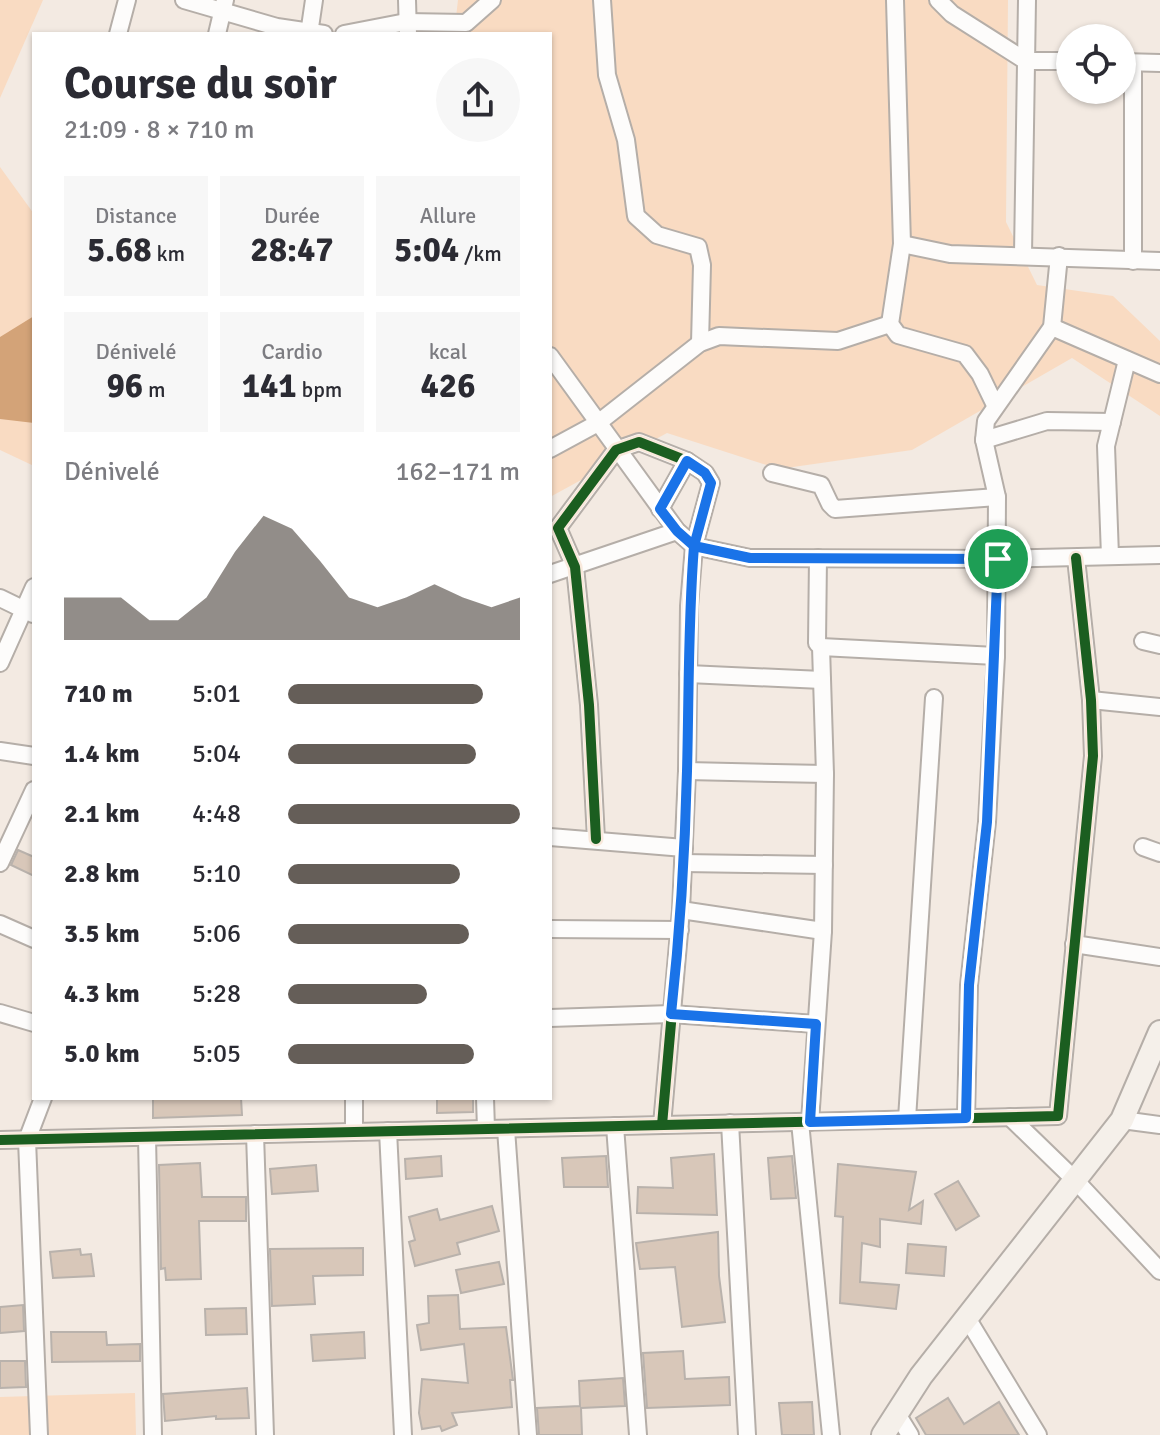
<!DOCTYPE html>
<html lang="fr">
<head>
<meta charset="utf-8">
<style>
  body { margin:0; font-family:Signika,sans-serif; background:#f7f7f7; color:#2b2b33; height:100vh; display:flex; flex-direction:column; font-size:30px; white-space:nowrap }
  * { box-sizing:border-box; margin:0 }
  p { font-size:26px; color:#7c7c81 }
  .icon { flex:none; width:44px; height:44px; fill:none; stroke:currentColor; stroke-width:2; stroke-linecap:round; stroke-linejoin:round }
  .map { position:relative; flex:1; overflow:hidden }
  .drawer { position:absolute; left:32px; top:32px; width:520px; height:1068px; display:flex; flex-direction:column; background:#fff; border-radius:0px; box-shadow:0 2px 6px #0004 }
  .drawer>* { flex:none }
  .fabs { position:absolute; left:1056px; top:24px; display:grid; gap:16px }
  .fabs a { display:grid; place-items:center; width:80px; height:80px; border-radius:50%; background:#fff; box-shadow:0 2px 6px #0004; font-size:40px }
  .pin { position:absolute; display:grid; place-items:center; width:68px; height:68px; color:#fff; margin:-34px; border:4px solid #fff; border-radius:50%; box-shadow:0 2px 8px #0007 }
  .round { display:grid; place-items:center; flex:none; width:84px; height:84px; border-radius:42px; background:#f7f7f7 }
  .head { display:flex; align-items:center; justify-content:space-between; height:136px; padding:0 32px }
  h1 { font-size:44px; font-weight:700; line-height:60px }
  .metrics { display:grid; grid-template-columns:repeat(3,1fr); gap:12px; height:136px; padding:8px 32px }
  .metrics div { display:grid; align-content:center; border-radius:0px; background:#f7f7f7; text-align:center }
  .metrics b { font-size:34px; font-weight:700 }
  .metrics small { font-size:22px; font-weight:400 }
  .metrics p { font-size:22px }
  .chart { height:224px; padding:16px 32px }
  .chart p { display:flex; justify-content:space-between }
  .chart svg { width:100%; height:144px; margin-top:8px; fill:#655e58; opacity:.7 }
  ul { padding:0 32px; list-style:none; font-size:26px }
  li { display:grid; grid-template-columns:128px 96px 1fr; align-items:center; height:60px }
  li i { height:20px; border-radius:10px; background:#655e58 }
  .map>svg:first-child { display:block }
  .green { fill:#f9dbc2 }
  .water { fill:#d3a378 }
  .building { fill:#d8c7b9; stroke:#b9b2ac; stroke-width:2 }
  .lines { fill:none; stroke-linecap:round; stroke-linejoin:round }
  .street-casing { stroke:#b5aea8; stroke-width:20 }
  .secondary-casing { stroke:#b5aea8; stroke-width:26 }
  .street { stroke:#fdfcfb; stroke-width:16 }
  .secondary { stroke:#f5f0ea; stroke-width:22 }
  .cycleway-casing { stroke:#f9e9dc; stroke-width:15 }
  .cycleway { stroke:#1b5e20; stroke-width:10 }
  .route-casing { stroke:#fff; stroke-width:16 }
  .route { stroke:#1a73e8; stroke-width:10 }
</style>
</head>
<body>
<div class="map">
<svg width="1160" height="1435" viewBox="0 0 1160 1435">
  <rect width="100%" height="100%" fill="#f3eae2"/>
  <!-- green -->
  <g class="green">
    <polygon points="0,0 43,0 0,98"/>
    <polygon points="458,0 1008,0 1006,222 1037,285 1113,296 1160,341 1160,416 1072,358 912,450 779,469 667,433 550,497 550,34 454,34"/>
    <polygon points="0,167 34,214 34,466 0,450"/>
    <polygon points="135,1393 136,1435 0,1435 0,1397"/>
  </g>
  <!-- water -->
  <polygon class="water" points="34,316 34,423 0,419 0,337"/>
  <!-- building -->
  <g class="building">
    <polygon points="18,850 34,857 34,876 11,865"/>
    <polygon points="153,1098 241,1098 242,1115 153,1118"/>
    <polygon points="437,1098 473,1098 473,1112 437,1113"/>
    <polygon points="714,1154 717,1215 637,1213 638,1187 673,1188 671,1158"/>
    <polygon points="441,1156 442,1176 406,1179 405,1159"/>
    <polygon points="606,1156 608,1187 564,1187 562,1158"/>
    <polygon points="792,1156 796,1198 771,1199 768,1158"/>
    <polygon points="200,1163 202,1197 246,1197 246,1221 199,1221 201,1279 166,1280 165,1268 161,1269 159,1165"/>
    <polygon points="838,1164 916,1172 909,1210 923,1201 921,1224 880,1219 880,1247 862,1243 860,1282 899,1285 896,1309 840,1303 843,1217 835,1216"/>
    <polygon points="316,1165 318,1191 272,1194 270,1169"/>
    <polygon points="958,1181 979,1216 956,1230 935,1194"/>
    <polygon points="492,1206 499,1231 457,1243 460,1254 415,1266 409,1242 415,1240 409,1217 437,1209 440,1220"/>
    <polygon points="718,1232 719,1276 725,1322 682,1327 675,1267 640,1269 636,1243"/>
    <polygon points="908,1244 946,1247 944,1276 906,1273"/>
    <polygon points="363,1248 363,1275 313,1276 315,1304 272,1306 270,1249"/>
    <polygon points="80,1249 81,1255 91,1254 94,1276 53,1278 50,1252"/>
    <polygon points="499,1262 504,1284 461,1293 456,1270"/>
    <polygon points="458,1295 460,1329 506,1327 513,1380 510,1380 512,1407 452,1413 457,1425 442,1431 440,1426 422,1429 419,1413 422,1379 468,1383 464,1344 421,1350 417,1325 429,1323 428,1296"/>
    <polygon points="23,1305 24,1331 0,1333 0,1307"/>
    <polygon points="246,1308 247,1334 206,1335 205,1309"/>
    <polygon points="51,1332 106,1332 107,1345 140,1344 140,1361 52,1362"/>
    <polygon points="364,1332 365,1358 313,1361 311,1335"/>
    <polygon points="683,1351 685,1379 729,1377 730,1405 647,1408 643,1353"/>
    <polygon points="0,1361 25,1361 26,1387 0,1388"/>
    <polygon points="623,1378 625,1406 581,1408 582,1435 539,1435 537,1408 580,1406 579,1381"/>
    <polygon points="247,1388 249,1418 216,1419 216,1416 165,1421 163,1394"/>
    <polygon points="948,1398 964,1424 999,1402 1019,1435 926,1435 916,1418"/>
    <polygon points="812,1402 814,1435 782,1435 779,1403"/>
  </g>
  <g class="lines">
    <defs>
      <g id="street">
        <polyline points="184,0 277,27 324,34"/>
        <polyline points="407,0 408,34"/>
        <polyline points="602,0 607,75 626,140 636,216 657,235 698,247 702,265 700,343"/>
        <polyline points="895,0 902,244 890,324 898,335 965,354 980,374 995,405"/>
        <polyline points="938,0 952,14 1026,61 1070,61"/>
        <polyline points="118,34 127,0"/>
        <polyline points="217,34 225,0"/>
        <polyline points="309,34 314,0"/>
        <polyline points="344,34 406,22 466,23 492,0"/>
        <polyline points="1122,62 1160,63"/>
        <polyline points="1133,63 1133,261"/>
        <polyline points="902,244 950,254 1160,261"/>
        <polyline points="1023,254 1027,0"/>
        <polyline points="1052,327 1160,374"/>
        <polyline points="550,356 677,531 694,546 750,558 998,559 1160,555"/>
        <polyline points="984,440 1047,421 1112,422"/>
        <polyline points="550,449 598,423 700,343 719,336 838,341 890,324"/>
        <polyline points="772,473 821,485 830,504 835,509 997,497"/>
        <polyline points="660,509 687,461"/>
        <polyline points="1110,556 1106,446 1127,360"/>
        <polyline points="550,574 677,531"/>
        <polyline points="0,598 33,614"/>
        <polyline points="1143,641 1160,645"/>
        <polyline points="821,647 996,656"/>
        <polyline points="0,663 34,587"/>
        <polyline points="688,674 822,680"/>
        <polyline points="1091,700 1160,707"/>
        <polyline points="0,751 34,756"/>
        <polyline points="687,771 825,774"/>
        <polyline points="550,837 684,848"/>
        <polyline points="596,839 589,705 575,567 558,528 616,450 639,442 687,461 705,473 711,483 694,546 689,606 687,771 681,910 662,1125"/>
        <polyline points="1143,847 1160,853"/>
        <polyline points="0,863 34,790"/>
        <polyline points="683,863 824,865"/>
        <polyline points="681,910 823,931"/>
        <polyline points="0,924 34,939"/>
        <polyline points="550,929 680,930"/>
        <polyline points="1074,944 1160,957"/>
        <polyline points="0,1013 34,1023"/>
        <polyline points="550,1018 671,1014 816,1024"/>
        <polyline points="485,1098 486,1129"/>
        <polyline points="1010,1117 1076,1181 1160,1271"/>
        <polyline points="966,1118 969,985 987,822 996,656 997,497 984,440 986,421 1052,327 1059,256"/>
        <polyline points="907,1119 934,698"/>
        <polyline points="1122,1120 1160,1125"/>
        <polyline points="800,1122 831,1435"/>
        <polyline points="810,1122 823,931 825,774 821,647 817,643 818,558"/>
        <polyline points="730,1123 747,1435"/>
        <polyline points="615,1126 638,1435"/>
        <polyline points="506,1129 528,1435"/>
        <polyline points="388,1131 403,1435"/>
        <polyline points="354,1132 354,1098"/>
        <polyline points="255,1134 265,1435"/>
        <polyline points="147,1137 153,1435"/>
        <polyline points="0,1140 1058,1116 1093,756 1091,700 1076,558"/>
        <polyline points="967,1318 1038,1435"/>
        <polyline points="897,1414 910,1435"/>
        <polyline points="39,1435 27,1140 43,1098"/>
      </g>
      <polyline id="secondary" points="883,1435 921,1376 1122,1120 1160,1032"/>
    </defs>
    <!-- street casing -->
    <use href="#street" class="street-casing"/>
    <!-- secondary casing -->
    <use href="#secondary" class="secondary-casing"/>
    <!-- street -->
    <use href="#street" class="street"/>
    <!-- secondary -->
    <use href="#secondary" class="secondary"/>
    <defs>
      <g id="cycleway">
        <polyline points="596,839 589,705 575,567 558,528 616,450 639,442 687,461 705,473 711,483 694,546 689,606 687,771 681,910 662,1125"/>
        <polyline points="0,1140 1058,1116 1093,756 1091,700 1076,558"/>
      </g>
    </defs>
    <!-- cycleway casing -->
    <use href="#cycleway" class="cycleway-casing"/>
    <!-- cycleway -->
    <use href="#cycleway" class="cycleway"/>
  </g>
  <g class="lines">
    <defs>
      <path id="route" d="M998,559l-248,-1 -56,-12 17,-63 -6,-10 -18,-12 -27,48 17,22 17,15c-6,75 -5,150 -7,225 -2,82 -7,162 -16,243l145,10 -6,98 156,-4 3,-133 18,-163 11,-263"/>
    </defs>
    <!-- route casing -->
    <use href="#route" class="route-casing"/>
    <!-- route -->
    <use href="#route" class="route"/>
  </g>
</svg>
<div class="fabs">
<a><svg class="icon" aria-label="locate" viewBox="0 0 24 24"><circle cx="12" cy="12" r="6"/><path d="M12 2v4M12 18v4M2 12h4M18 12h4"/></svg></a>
</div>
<div class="pin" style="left:998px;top:559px;background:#1e9e55"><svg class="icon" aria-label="arrive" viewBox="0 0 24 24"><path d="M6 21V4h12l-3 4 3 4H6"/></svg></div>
<section class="drawer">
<div class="head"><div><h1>Course du soir</h1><p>21:09 · 8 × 710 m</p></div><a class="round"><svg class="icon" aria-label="share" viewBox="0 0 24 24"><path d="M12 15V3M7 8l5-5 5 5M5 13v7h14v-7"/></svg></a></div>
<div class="metrics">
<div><p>Distance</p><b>5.68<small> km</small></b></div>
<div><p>Durée</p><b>28:47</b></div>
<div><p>Allure</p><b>5:04<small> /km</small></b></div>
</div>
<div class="metrics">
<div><p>Dénivelé</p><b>96<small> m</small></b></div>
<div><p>Cardio</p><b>141<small> bpm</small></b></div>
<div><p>kcal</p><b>426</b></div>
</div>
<div class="chart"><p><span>Dénivelé</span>162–171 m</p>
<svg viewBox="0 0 160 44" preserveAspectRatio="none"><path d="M0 44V31L10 31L20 31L30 38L40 38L50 31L60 17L70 6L80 10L90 20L100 31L110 34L120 31L130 27L140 31L150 34L160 31V44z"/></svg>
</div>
<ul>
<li><b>710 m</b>5:01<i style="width:84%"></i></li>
<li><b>1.4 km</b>5:04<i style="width:81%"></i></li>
<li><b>2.1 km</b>4:48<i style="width:100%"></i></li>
<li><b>2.8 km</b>5:10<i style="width:74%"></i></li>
<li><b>3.5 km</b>5:06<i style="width:78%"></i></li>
<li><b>4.3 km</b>5:28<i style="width:60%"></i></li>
<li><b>5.0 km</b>5:05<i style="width:80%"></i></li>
</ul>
</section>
</div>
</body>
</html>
